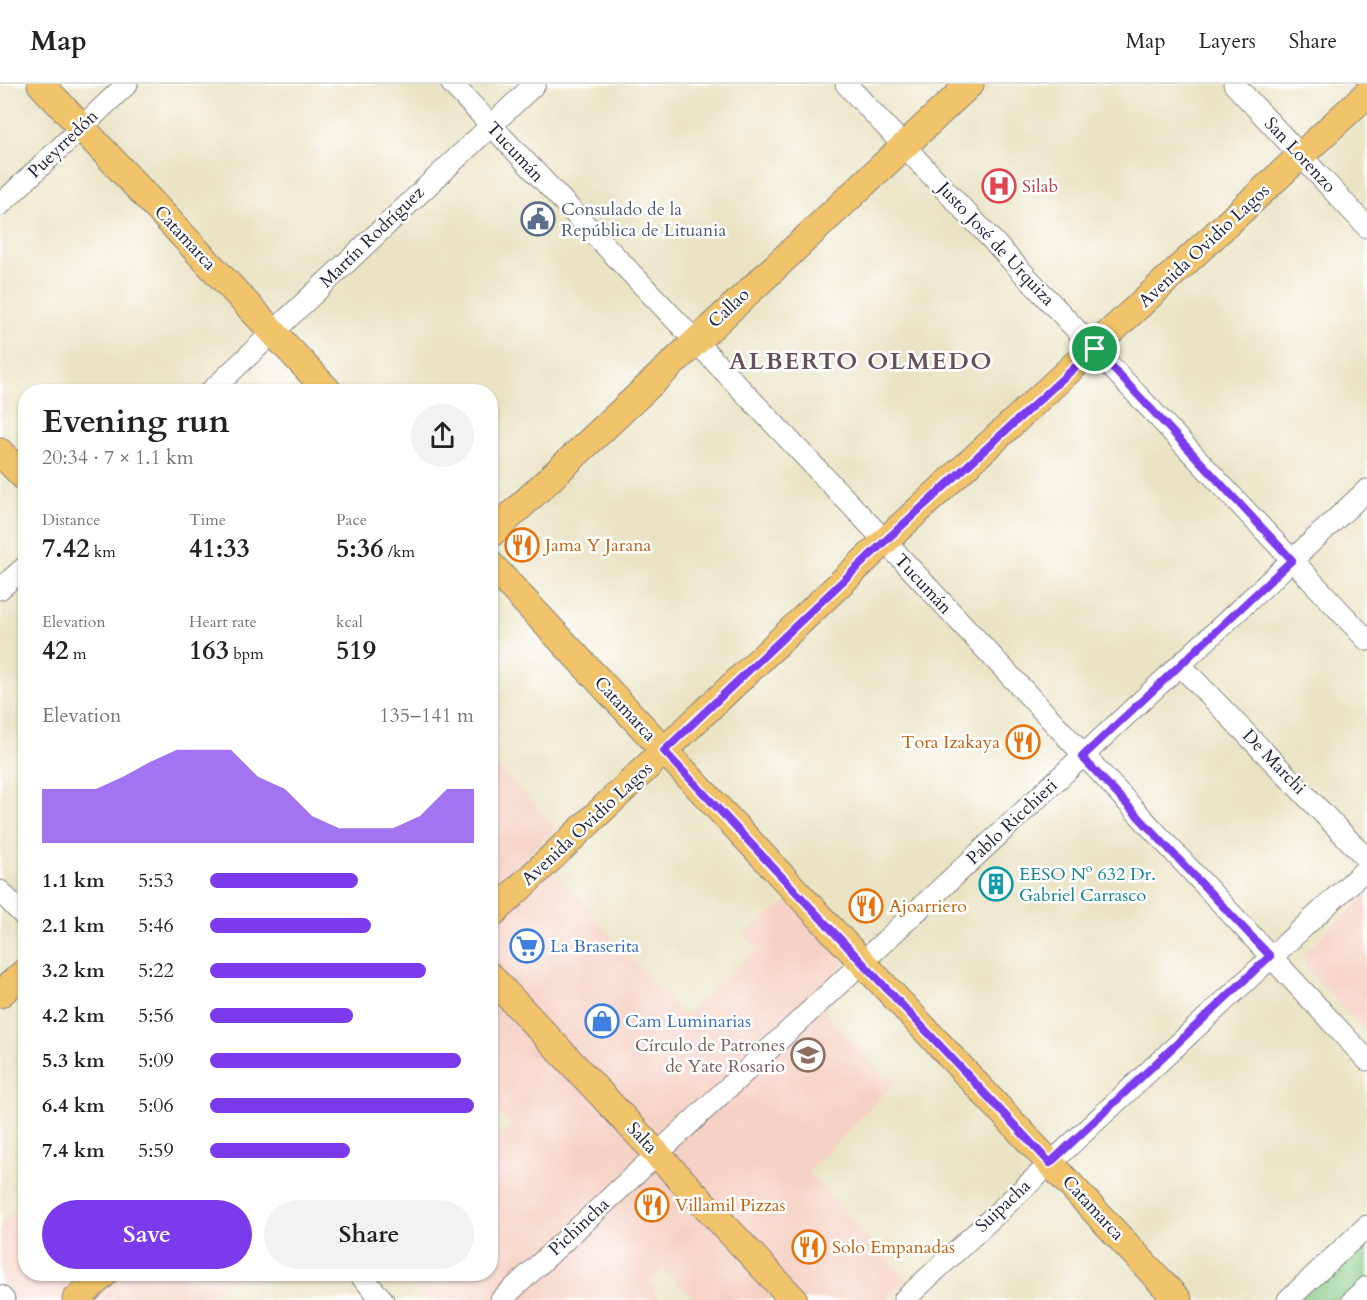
<!DOCTYPE html>
<html lang="en">
<head>
<meta charset="utf-8">
<style>
  body { margin:0; font-family:Cardo,serif; background:#f2f2f2; color:#222; height:100vh; display:flex; flex-direction:column; font-size:22px; white-space:nowrap }
  * { box-sizing:border-box; margin:0 }
  p { font-size:20px; color:#767676 }
  .icon { flex:none; width:33px; height:33px; fill:none; stroke:currentColor; stroke-width:2; stroke-linecap:round; stroke-linejoin:round }
  .map { position:relative; flex:1; overflow:hidden }
  .details { position:absolute; left:18px; top:300px; width:480px; height:897px; display:flex; flex-direction:column; background:#fff; border-radius:24px; box-shadow:0 2px 4px #0004 }
  .details>* { flex:none }
  .pin { position:absolute; display:grid; place-items:center; width:51px; height:51px; color:#fff; margin:-26px; border:3px solid #fff; border-radius:50%; box-shadow:0 2px 6px #0007 }
  .round { display:grid; place-items:center; flex:none; width:63px; height:63px; border-radius:32px; background:#f2f2f2 }
  .summary { display:flex; align-items:center; justify-content:space-between; height:102px; padding:0 24px }
  h1 { font-size:33px; font-weight:700; line-height:45px }
  .metrics { display:grid; grid-template-columns:repeat(3,1fr); gap:9px; height:102px; padding:6px 24px }
  .metrics div { display:grid; align-content:center }
  .metrics b { font-size:26px; font-weight:700 }
  .metrics small { font-size:16px; font-weight:400 }
  .metrics p { font-size:16px }
  .chart { height:168px; padding:12px 24px }
  .chart p { display:flex; justify-content:space-between }
  .chart svg { width:100%; height:108px; margin-top:6px; fill:#7c3aed; opacity:.7 }
  .primary-button { display:flex; gap:12px; margin-top:auto; padding:12px 24px }
  .primary-button a { flex:1; height:69px; border-radius:36px; background:#7c3aed; color:#fff; font-size:24px; font-weight:700; line-height:69px; text-align:center }
  .primary-button a+a { background:#f2f2f2; color:#222 }
  ul { padding:0 24px; list-style:none; font-size:20px }
  li { display:grid; grid-template-columns:96px 72px 1fr; align-items:center; height:45px }
  li i { height:15px; border-radius:8px; background:#7c3aed }
  header { display:flex; align-items:center; gap:36px; box-sizing:border-box; height:84px; padding:0 30px; background:#fff; border-bottom:2px solid #e0e0e0 }
  header strong { font-size:28px }
  nav { display:flex; gap:33px; margin-inline-start:auto; font-size:21px }
  .map>svg:first-child { display:block }
  .built { fill:#f6d1c5 }
  .green { fill:#84c983; stroke:#53765f; stroke-width:1.5 }
  .lines { fill:none; stroke-linecap:round; stroke-linejoin:round }
  .minor-casing { stroke:#868380; stroke-width:23 }
  .major-casing { stroke:#868380; stroke-width:29 }
  .minor { stroke:#fff; stroke-width:21 }
  .major { stroke:#f1c36a; stroke-width:27 }
  .route-casing { stroke:#fff; stroke-width:12 }
  .route { stroke:#7c3aed; stroke-width:8 }
  .labels { text-anchor:middle; dominant-baseline:central; stroke-width:5; stroke-linejoin:round; paint-order:stroke }
  .street-label { font-size:18px; fill:#22223b; stroke:#fff }
  .health-label { font-size:18px; fill:#be3a42; stroke:#fff; text-anchor:start }
  .service-label { font-size:18px; fill:#4e5e75; stroke:#fff; text-anchor:start }
  .food-label { font-size:18px; fill:#c56008; stroke:#fff; text-anchor:start }
  .culture-label { font-size:18px; fill:#0d838f; stroke:#fff; text-anchor:start }
  .shop-label { font-size:18px; fill:#366cbe; stroke:#fff; text-anchor:start }
  .education-label { font-size:18px; fill:#785e54; stroke:#fff; text-anchor:end }
  .district-label { font-size:24px; font-weight:bold; letter-spacing:1.5px; fill:#694f5a; stroke:#fff }
</style>
</head>
<body>
<header>
<strong>Map</strong>
<nav><a>Map</a><a>Layers</a><a>Share</a></nav>
</header>
<div class="map">
<svg width="1367" height="1216" viewBox="0 0 1367 1216">
  <rect width="100%" height="100%" fill="#fff"/>
  <filter id="ink" filterUnits="userSpaceOnUse"><feTurbulence type="fractalNoise" baseFrequency=".0167" numOctaves="2"/><feDisplacementMap in="SourceGraphic" scale="12" xChannelSelector="R" yChannelSelector="G"/><feConvolveMatrix kernelMatrix="1 2 1 2 8 2 1 2 1" color-interpolation-filters="sRGB"/></filter>
  <filter id="wash" filterUnits="userSpaceOnUse"><feTurbulence type="fractalNoise" baseFrequency=".008" numOctaves="4" result="noise"/><feDisplacementMap in="SourceGraphic" scale="24" xChannelSelector="R" yChannelSelector="G"/><feGaussianBlur stdDeviation="1.35" result="paint"/><feColorMatrix in="noise" values="0 0 0 0 0 0 0 0 0 0 0 0 0 0 0 0 0 1.4 0 .05"/><feComposite in="paint" operator="in"/></filter>
  <g filter="url(#wash)">
    <rect width="100%" height="100%" fill="#eae4c5"/>
    <!-- built -->
    <g class="built">
      <polygon points="491,675 556,744 491,808"/>
      <polygon points="537,769 683,932 758,865 743,851 788,817 844,874 825,929 885,993 898,995 808,1088 907,1196 885,1216 696,1216 663,1185 650,1198 659,1216 428,1216 403,1190 490,1190 491,1062 511,1042 491,1021 491,813"/>
      <polygon points="1367,811 1367,949 1305,882 1304,868"/>
      <polygon points="25,1118 26,1190 236,1190 207,1216 0,1216 0,1141"/>
    </g>
    <!-- green -->
    <polygon class="green" points="1367,1142 1367,1203 1353,1216 1288,1216"/>
  </g>
  <g filter="url(#ink)">
    <g class="lines">
      <defs>
        <g id="minor">
          <polyline points="452,0 885,457 1367,976"/>
          <polyline points="846,0 1367,556"/>
          <polyline points="1234,0 1367,143"/>
          <polyline points="0,121 127,0"/>
          <polyline points="210,308 535,0"/>
          <polyline points="0,505 26,482"/>
          <polyline points="1180,581 1367,775"/>
          <polyline points="0,807 26,834"/>
          <polyline points="359,1190 383,1216"/>
          <polyline points="0,1212 4,1216"/>
          <polyline points="501,1216 1367,406"/>
          <polyline points="904,1216 1367,784"/>
          <polyline points="1288,1216 1367,1142"/>
          <polyline points="1353,1216 1367,1203"/>
        </g>
        <g id="major">
          <polyline points="41,0 329,308"/>
          <polyline points="0,368 26,395"/>
          <polyline points="490,451 970,0"/>
          <polyline points="490,480 1178,1216"/>
          <polyline points="490,832 885,457 1367,10"/>
          <polyline points="490,892 794,1216"/>
          <polyline points="0,910 26,887"/>
          <polyline points="76,1216 104,1190"/>
        </g>
      </defs>
      <!-- minor casing -->
      <use href="#minor" class="minor-casing"/>
      <!-- major casing -->
      <use href="#major" class="major-casing"/>
      <!-- minor -->
      <use href="#minor" class="minor"/>
      <!-- major -->
      <use href="#major" class="major"/>
    </g>
  </g>
  <g class="lines" filter="url(#ink)">
    <defs>
      <polygon id="route" points="1095,265 1292,476 1082,673 1270,872 1050,1079 664,667 885,457"/>
    </defs>
    <!-- route casing -->
    <use href="#route" class="route-casing"/>
    <!-- route -->
    <use href="#route" class="route"/>
  </g>
  <!-- icons -->
  <defs>
    <symbol id="hospital-ring" viewBox="-11 -11 22 22"><circle r="9.5" fill="#fff" stroke="#e0444e" stroke-width="1.5"/><path d="M-5-5h3v3.5h4V-5h3V5h-3V1.5h-4V5h-3Z" fill="#e0444e"/></symbol>
    <symbol id="civic-ring" viewBox="-11 -11 22 22"><circle r="9.5" fill="#fff" stroke="#5c6f8a" stroke-width="1.5"/><path d="M-.6-6.5H3V-4.5H.6V-3L4-1V1h2V6H-6V1h2V-1L-.6-3ZM-1.2 2.5V6h2.4V2.5Z" fill="#5c6f8a"/></symbol>
    <symbol id="restaurant-ring" viewBox="-11 -11 22 22"><circle r="9.5" fill="#fff" stroke="#e8710a" stroke-width="1.5"/><path d="M-5-6h1v4h1v-4h1v4h1v-4h1v5L-1.5 .5V6h-2V.5L-5-1ZM5-6V6H3V1.5H1.5Q1.5-4 5-6Z" fill="#e8710a"/></symbol>
    <symbol id="building-ring" viewBox="-11 -11 22 22"><circle r="9.5" fill="#fff" stroke="#0f9aa8" stroke-width="1.5"/><path d="M-4-6H4V6H1V3H-1V6H-4ZM-2.5-4.3h1.7v1.8h-1.7ZM.8-4.3h1.7v1.8H.8ZM-2.5-1h1.7V.8h-1.7ZM.8-1h1.7V.8H.8Z" fill="#0f9aa8"/></symbol>
    <symbol id="supermarket-ring" viewBox="-11 -11 22 22"><circle r="9.5" fill="#fff" stroke="#3f7fe0" stroke-width="1.5"/><path d="M-6-5.5h2.5l.6 2H6L4.5 2H-2.5L-4.4-4H-6ZM-1.5 3.2a1.3 1.3 0 1 0 .1 0ZM3 3.2a1.3 1.3 0 1 0 .1 0Z" fill="#3f7fe0"/></symbol>
    <symbol id="shop-ring" viewBox="-11 -11 22 22"><circle r="9.5" fill="#fff" stroke="#3f7fe0" stroke-width="1.5"/><path d="M-5-2.5h2.3a2.7 3.5 0 0 1 5.4 0H5L5.5 6h-11ZM-1.5-2.5h3a1.5 2.3 0 0 0-3 0Z" fill="#3f7fe0"/></symbol>
    <symbol id="university-ring" viewBox="-11 -11 22 22"><circle r="9.5" fill="#fff" stroke="#8d6e63" stroke-width="1.5"/><path d="M0-5L7-2L0 1L-7-2ZM-4 1L0 2.5L4 1V4Q0 6-4 4Z" fill="#8d6e63"/></symbol>
  </defs>
  <g fill-rule="evenodd">
    <use href="#hospital-ring" x="980" y="83" width="38" height="38"/>
    <use href="#civic-ring" x="519" y="116" width="38" height="38"/>
    <use href="#restaurant-ring" x="503" y="442" width="38" height="38"/>
    <use href="#restaurant-ring" x="1004" y="639" width="38" height="38"/>
    <use href="#building-ring" x="977" y="781" width="38" height="38"/>
    <use href="#restaurant-ring" x="847" y="803" width="38" height="38"/>
    <use href="#supermarket-ring" x="508" y="843" width="38" height="38"/>
    <use href="#shop-ring" x="583" y="918" width="38" height="38"/>
    <use href="#university-ring" x="789" y="952" width="38" height="38"/>
    <use href="#restaurant-ring" x="633" y="1102" width="38" height="38"/>
    <use href="#restaurant-ring" x="790" y="1144" width="38" height="38"/>
  </g>
  <g class="labels">
    <!-- street labels -->
    <g class="street-label">
      <text transform="translate(63 60) rotate(-44)">Pueyrredón</text>
      <text transform="translate(515 68) rotate(47)">Tucumán</text>
      <text transform="translate(1300 71) rotate(47)">San Lorenzo</text>
      <text transform="translate(372 153) rotate(-44)">Martín Rodríguez</text>
      <text transform="translate(185 154) rotate(47)">Catamarca</text>
      <text transform="translate(996 160) rotate(47)">Justo José de Urquiza</text>
      <text transform="translate(1204 162) rotate(-43)">Avenida Ovidio Lagos</text>
      <text transform="translate(729 224) rotate(-43)">Callao</text>
      <text transform="translate(923 500) rotate(47)">Tucumán</text>
      <text transform="translate(625 625) rotate(47)">Catamarca</text>
      <text transform="translate(1274 678) rotate(46)">De Marchi</text>
      <text transform="translate(1012 738) rotate(-43)">Pablo Ricchieri</text>
      <text transform="translate(587 740) rotate(-43)">Avenida Ovidio Lagos</text>
      <text transform="translate(642 1054) rotate(47)">Salta</text>
      <text transform="translate(1003 1122) rotate(-43)">Suipacha</text>
      <text transform="translate(1093 1124) rotate(47)">Catamarca</text>
      <text transform="translate(579 1143) rotate(-43)">Pichincha</text>
    </g>
    <!-- health labels -->
    <g class="health-label">
      <text x="1022" y="102">Silab</text>
    </g>
    <!-- service labels -->
    <g class="service-label">
      <text x="561" y="125">Consulado de la<tspan x="561" dy="21">República de Lituania</tspan></text>
    </g>
    <!-- food labels -->
    <g class="food-label">
      <text x="545" y="461">Jama Y Jarana</text>
      <text x="1000" y="658" text-anchor="end">Tora Izakaya</text>
      <text x="889" y="822">Ajoarriero</text>
      <text x="675" y="1121">Villamil Pizzas</text>
      <text x="832" y="1163">Solo Empanadas</text>
    </g>
    <!-- culture labels -->
    <g class="culture-label">
      <text x="1019" y="790">EESO Nº 632 Dr.<tspan x="1019" dy="21">Gabriel Carrasco</tspan></text>
    </g>
    <!-- shop labels -->
    <g class="shop-label">
      <text x="550" y="862">La Braserita</text>
      <text x="625" y="937">Cam Luminarias</text>
    </g>
    <!-- education labels -->
    <g class="education-label">
      <text x="785" y="961">Círculo de Patrones<tspan x="785" dy="21">de Yate Rosario</tspan></text>
    </g>
    <!-- district labels -->
    <g class="district-label">
      <text x="861" y="277">ALBERTO OLMEDO</text>
    </g>
  </g>
</svg>
<div class="pin" style="left:1095px;top:265px;background:#1e9e55"><svg class="icon" aria-label="arrive" viewBox="0 0 24 24"><path d="M6 21V4h12l-3 4 3 4H6"/></svg></div>
<section class="details">
<div class="summary"><div><h1>Evening run</h1><p>20:34 · 7 × 1.1 km</p></div><a class="round"><svg class="icon" aria-label="share" viewBox="0 0 24 24"><path d="M12 15V3M7 8l5-5 5 5M5 13v7h14v-7"/></svg></a></div>
<div class="metrics">
<div><p>Distance</p><b>7.42<small> km</small></b></div>
<div><p>Time</p><b>41:33</b></div>
<div><p>Pace</p><b>5:36<small> /km</small></b></div>
</div>
<div class="metrics">
<div><p>Elevation</p><b>42<small> m</small></b></div>
<div><p>Heart rate</p><b>163<small> bpm</small></b></div>
<div><p>kcal</p><b>519</b></div>
</div>
<div class="chart"><p><span>Elevation</span>135–141 m</p>
<svg viewBox="0 0 160 44" preserveAspectRatio="none"><path d="M0 44V22L10 22L20 22L30 17L40 11L50 6L60 6L70 6L80 17L90 22L100 33L110 38L120 38L130 38L140 33L150 22L160 22V44z"/></svg>
</div>
<ul>
<li><b>1.1 km</b>5:53<i style="width:56%"></i></li>
<li><b>2.1 km</b>5:46<i style="width:61%"></i></li>
<li><b>3.2 km</b>5:22<i style="width:82%"></i></li>
<li><b>4.2 km</b>5:56<i style="width:54%"></i></li>
<li><b>5.3 km</b>5:09<i style="width:95%"></i></li>
<li><b>6.4 km</b>5:06<i style="width:100%"></i></li>
<li><b>7.4 km</b>5:59<i style="width:53%"></i></li>
</ul>
<div class="primary-button"><a>Save</a><a>Share</a></div>
</section>
</div>
</body>
</html>
